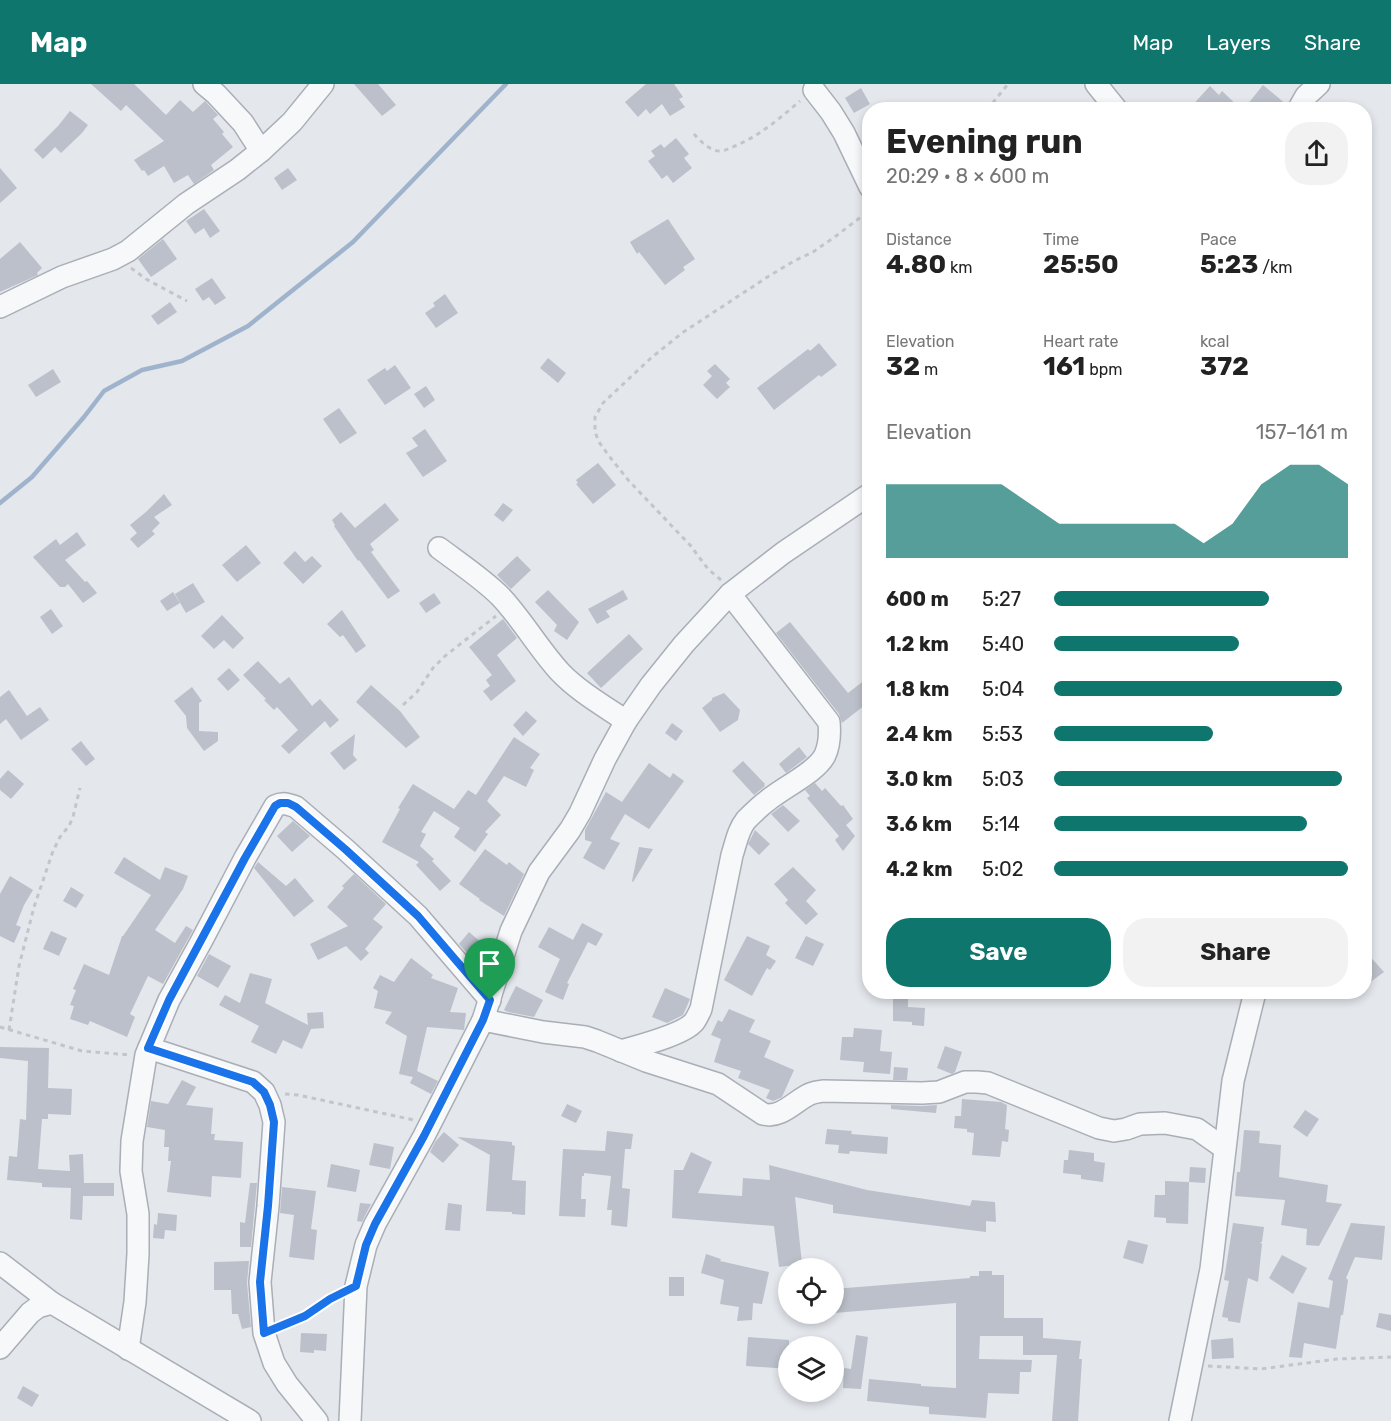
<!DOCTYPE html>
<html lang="en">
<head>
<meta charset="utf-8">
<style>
  body { margin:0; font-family:Rubik,sans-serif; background:#f2f2f2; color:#222; height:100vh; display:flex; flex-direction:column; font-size:22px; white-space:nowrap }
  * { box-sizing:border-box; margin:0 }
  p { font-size:20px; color:#767676 }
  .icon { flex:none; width:33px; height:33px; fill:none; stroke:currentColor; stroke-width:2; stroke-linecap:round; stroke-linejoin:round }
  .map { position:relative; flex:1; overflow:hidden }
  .drawer { position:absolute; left:862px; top:18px; width:510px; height:897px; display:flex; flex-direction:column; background:#fff; border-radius:24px; box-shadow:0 3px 9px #0003 }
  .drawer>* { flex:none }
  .fabs { position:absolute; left:778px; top:1174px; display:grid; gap:12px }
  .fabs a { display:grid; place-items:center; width:66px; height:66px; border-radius:50%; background:#fff; box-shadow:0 3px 9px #0003; font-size:30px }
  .pin { position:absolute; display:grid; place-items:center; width:51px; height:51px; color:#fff; margin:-62px -26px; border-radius:50% 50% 50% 0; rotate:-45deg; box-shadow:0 0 6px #0007 }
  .pin .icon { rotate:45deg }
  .round { display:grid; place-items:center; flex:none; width:63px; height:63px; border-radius:24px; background:#f2f2f2 }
  .overview { display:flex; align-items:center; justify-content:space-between; height:102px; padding:0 24px }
  h1 { font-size:33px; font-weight:700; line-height:45px }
  .stats { display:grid; grid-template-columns:repeat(3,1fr); gap:9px; height:102px; padding:6px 24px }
  .stats div { display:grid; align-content:center }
  .stats b { font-size:26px; font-weight:700 }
  .stats small { font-size:16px; font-weight:400 }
  .stats p { font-size:16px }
  .chart { height:168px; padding:12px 24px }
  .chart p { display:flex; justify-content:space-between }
  .chart svg { width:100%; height:108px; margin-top:6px; fill:#0f766e; opacity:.7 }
  .primary-button { display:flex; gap:12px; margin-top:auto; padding:12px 24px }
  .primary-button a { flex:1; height:69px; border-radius:24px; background:#0f766e; color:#fff; font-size:24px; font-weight:700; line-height:69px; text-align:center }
  .primary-button a+a { background:#f2f2f2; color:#222 }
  ul { padding:0 24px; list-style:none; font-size:20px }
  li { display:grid; grid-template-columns:96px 72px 1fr; align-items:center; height:45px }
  li i { height:15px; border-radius:8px; background:#0f766e }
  header { display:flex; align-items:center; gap:36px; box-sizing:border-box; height:84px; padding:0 30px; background:#0f766e; color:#fff }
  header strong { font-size:28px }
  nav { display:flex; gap:33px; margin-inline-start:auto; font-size:21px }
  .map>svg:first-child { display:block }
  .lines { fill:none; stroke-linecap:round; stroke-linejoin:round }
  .stream { stroke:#9fb4cc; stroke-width:4.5 }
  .building { fill:#bbc0ca }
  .minor-casing { stroke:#a9aeb7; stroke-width:24 }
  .path { stroke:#c2c5cb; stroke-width:3; stroke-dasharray:4.5 4.5; stroke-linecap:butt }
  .minor { stroke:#f7f8fa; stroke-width:21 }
  .route-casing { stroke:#fff; stroke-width:12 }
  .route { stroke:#1a73e8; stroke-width:8 }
</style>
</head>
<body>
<header>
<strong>Map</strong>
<nav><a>Map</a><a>Layers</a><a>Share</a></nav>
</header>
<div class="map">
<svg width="1391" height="1337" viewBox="0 0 1391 1337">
  <rect width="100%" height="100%" fill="#e4e7ec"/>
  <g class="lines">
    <!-- stream -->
    <polyline class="stream" points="0,419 32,393 84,333 104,307 142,286 182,277 248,242 353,158 506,0"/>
  </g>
  <!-- building -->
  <g class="building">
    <polygon points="91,0 134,0 166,31 180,16 193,28 205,17 218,31 213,35 224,48 222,50 233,63 211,81 214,86 194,100 188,91 174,99 164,82 148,92 144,86 142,87 134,76 164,57 126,21 121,27"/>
    <polygon points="354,0 378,0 396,21 382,32"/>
    <polygon points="646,0 674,0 683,13 679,15 685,23 670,32 662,20 650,30 646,25 638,33 625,18"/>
    <polygon points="1263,1 1287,21 1285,26 1243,26"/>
    <polygon points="1210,2 1219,11 1222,7 1242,26 1188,26"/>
    <polygon points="861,4 870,20 854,29 845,14"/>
    <polygon points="70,27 88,41 82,49 61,69 55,63 43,75 34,66 58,42"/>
    <polygon points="676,54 689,70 684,74 692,84 673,99 667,91 662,95 648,77 655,72 651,67 661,60 664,64"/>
    <polygon points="0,84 17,104 0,119"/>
    <polygon points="288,84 297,96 282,106 274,94"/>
    <polygon points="204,125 220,147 210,154 204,144 195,150 186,137"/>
    <polygon points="668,135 682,156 695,175 683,183 685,186 665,201 639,168 637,170 630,158"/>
    <polygon points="163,155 177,175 151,193 138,175"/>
    <polygon points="20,158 42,184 37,189 38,191 0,208 0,175"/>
    <polygon points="212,194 226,214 215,221 209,213 203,217 195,205"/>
    <polygon points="445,210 458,229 436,244 425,229 435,222 433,219"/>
    <polygon points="170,218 177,228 158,241 151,232"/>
    <polygon points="819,259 837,281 821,293 819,291 774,326 757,304 808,265 810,267"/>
    <polygon points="548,274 566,289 558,299 540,284"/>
    <polygon points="715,280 730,295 726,299 730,303 717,315 703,301 712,292 707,287"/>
    <polygon points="395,281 411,304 385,321 367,296 385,284 387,287"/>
    <polygon points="53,285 61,298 36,313 28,301"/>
    <polygon points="426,302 435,316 424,324 414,310"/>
    <polygon points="339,324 357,349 340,360 323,335"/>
    <polygon points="425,345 447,377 423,393 406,369 418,362 412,354"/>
    <polygon points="598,379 616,401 593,420 576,400 578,399 576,396"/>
    <polygon points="164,410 172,421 154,433 160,439 152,447 155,450 138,464 130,455 137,449 130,441 146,428"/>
    <polygon points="385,419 399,436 370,460 374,466 371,468 400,507 388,515 359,476 358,477 334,442 335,441 332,436 341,428 355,444"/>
    <polygon points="503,419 513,426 503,438 494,431"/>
    <polygon points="77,448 86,461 65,476 85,498 87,497 97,509 83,519 68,500 65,503 60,503 33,473 56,455 60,461"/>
    <polygon points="246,461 261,479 237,498 222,481"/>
    <polygon points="295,467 305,478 312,472 322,482 303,500 283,479"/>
    <polygon points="517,472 531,486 511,505 497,491"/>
    <polygon points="193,499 205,518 186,529 175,510"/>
    <polygon points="548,506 579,538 567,556 554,547 557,541 535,518"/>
    <polygon points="623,506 628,515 606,527 610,533 597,540 588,525"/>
    <polygon points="173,508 180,519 167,527 160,517"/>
    <polygon points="434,509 441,519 426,529 419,519"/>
    <polygon points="51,525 63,542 52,550 40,533"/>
    <polygon points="342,526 366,562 356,569 343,551 340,553 327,540"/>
    <polygon points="222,531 244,554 233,565 224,556 214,565 201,552"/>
    <polygon points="503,535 517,554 497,571 516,597 491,617 483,607 490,602 486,596 492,591 469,563"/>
    <polygon points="790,538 848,609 870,592 870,617 842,639 839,630 776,549"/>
    <polygon points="629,550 643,565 601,604 587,589"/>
    <polygon points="258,577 280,600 289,593 312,622 320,615 339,636 330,644 325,637 289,670 281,662 298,646 277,623 274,626 264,616 266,615 243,591"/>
    <polygon points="229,584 240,596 228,607 217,595"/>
    <polygon points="371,601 400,627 420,653 406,664 356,618"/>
    <polygon points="192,603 202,617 199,619 199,647 218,648 218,657 204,667 187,644 186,632 174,617"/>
    <polygon points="9,606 27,632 40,623 49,636 21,656 6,635 0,640 0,613"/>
    <polygon points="724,609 740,626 738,636 720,648 702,624 712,616 712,614"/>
    <polygon points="526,627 537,637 523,652 513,641"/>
    <polygon points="672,639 683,647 676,657 665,649"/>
    <polygon points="355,650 353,671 357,676 344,686 330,669"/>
    <polygon points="514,653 540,670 530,684 534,686 526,703 504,692 487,717 501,731 485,748 488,750 475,768 454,753 460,744 434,727 421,748 426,750 420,762 434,775 432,777 451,797 440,807 416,781 419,778 382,758 400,725 398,724 413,700 454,725 468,706 476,711"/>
    <polygon points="81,657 95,675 86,682 71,665"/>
    <polygon points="799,663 807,673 786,689 779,680"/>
    <polygon points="743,677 765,700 764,701 765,702 754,711 732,687"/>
    <polygon points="649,679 670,694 673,689 684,697 649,745 625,730 610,755 620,759 604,786 583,774 592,758 585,756 585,746 606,708 622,718"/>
    <polygon points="8,686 24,700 11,715 0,706 0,695"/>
    <polygon points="815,699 822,707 825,704 841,722 843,721 853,735 846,741 855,752 843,767 835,756 839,752 807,714 810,712 805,706"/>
    <polygon points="783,721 800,737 788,748 771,730"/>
    <polygon points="293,737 310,752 292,768 277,752"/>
    <polygon points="755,746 770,760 759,771 748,760"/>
    <polygon points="639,763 653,765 633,798 632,797"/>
    <polygon points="485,765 507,781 509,778 524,790 504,832 479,816 480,815 459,800"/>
    <polygon points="124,773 160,796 165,783 188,792 183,805 155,846 175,859 186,842 193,846 163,900 148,892 130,930 135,933 127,953 90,937 88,941 70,935 74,922 70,921 76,906 73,905 84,880 109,891 122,852 123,852 151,811 114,789"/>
    <polygon points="258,778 286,802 295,794 314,817 294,833 254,784"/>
    <polygon points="793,783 816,806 806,817 818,830 806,841 785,819 788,816 774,800"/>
    <polygon points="354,790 386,820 373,835 383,843 365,865 369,869 361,877 346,862 318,876 310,860 348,842 327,823 344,804 342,802"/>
    <polygon points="10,792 33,806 24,821 16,841 21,843 14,859 0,852 0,810"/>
    <polygon points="71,803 84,811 76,824 63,817"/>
    <polygon points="582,839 603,850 596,862 588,858 567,899 569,900 563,916 545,908 560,875 538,863 549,843 573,856"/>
    <polygon points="51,847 67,854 59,872 43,865"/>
    <polygon points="469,848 491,867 478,882 459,860"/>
    <polygon points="747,852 770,862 766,871 776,877 770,886 767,884 752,912 724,896"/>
    <polygon points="806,852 824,860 813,882 795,874"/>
    <polygon points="1365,867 1384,888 1365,902"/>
    <polygon points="209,870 231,882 218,904 197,892"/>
    <polygon points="411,874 433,891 431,894 458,904 450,928 466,929 464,946 427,943 417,987 438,997 431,1010 410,999 413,993 399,990 407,952 385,939 392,928 374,924 378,907 373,904 380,891 394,898"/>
    <polygon points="250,889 272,895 265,919 308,941 307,929 323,928 324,944 311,945 302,965 283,956 276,970 251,958 259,942 219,921 225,911 240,919"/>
    <polygon points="516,902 543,916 534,933 508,928 504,926"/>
    <polygon points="665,904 690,915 683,931 667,939 652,933"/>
    <polygon points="893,915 908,915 908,923 925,924 924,942 912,941 912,938 893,937"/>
    <polygon points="729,925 755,936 749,948 771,957 764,973 794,986 782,1013 780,1014 773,1017 766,1014 770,1006 738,994 741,987 714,978 721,955 711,951 718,936 722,938"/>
    <polygon points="854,944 882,946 880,967 892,968 890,990 863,988 864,978 840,976 842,953 853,953"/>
    <polygon points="945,962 962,968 955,988 952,990 937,984"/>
    <polygon points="0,963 49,964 48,1004 72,1005 71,1031 48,1030 48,1035 42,1035 38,1085 70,1087 69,1071 83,1070 84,1099 114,1099 114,1112 83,1112 82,1136 70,1135 71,1104 42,1103 42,1099 7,1096 9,1072 17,1073 20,1035 26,1036 28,977 0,974"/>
    <polygon points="894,983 908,984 907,996 893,996"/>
    <polygon points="182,996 196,1003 186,1021 213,1024 211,1050 215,1050 214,1056 243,1058 241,1094 212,1092 211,1113 167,1108 171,1077 168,1077 169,1063 164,1063 165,1046 147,1043 151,1017 168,1020"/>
    <polygon points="962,1015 1001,1018 1007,1021 1005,1045 1009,1046 1008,1058 1002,1057 1000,1073 972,1071 974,1049 967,1048 967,1045 954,1044 955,1032 961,1032"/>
    <polygon points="567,1020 582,1027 576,1039 561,1032"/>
    <polygon points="891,1021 922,1022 937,1021 936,1029 891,1025"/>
    <polygon points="1305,1026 1319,1035 1307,1053 1293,1043"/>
    <polygon points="827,1045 852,1047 851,1050 888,1053 887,1070 850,1067 849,1070 838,1069 839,1061 825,1060"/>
    <polygon points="1244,1046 1260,1047 1259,1059 1281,1061 1279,1093 1328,1101 1326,1118 1342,1120 1319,1162 1306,1161 1307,1145 1281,1141 1285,1116 1235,1112 1237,1088 1240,1088"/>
    <polygon points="607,1047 633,1050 631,1065 625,1065 622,1104 630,1105 627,1143 611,1141 612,1126 607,1126 611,1092 584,1089 584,1092 582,1092 581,1115 586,1115 585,1133 559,1132 563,1065 605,1067"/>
    <polygon points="444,1048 459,1061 443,1079 430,1068 435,1058"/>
    <polygon points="457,1053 512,1058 512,1061 515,1062 512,1096 526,1097 525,1131 512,1130 512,1128 486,1127 490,1071"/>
    <polygon points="374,1059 394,1063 390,1085 369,1081"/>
    <polygon points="1069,1066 1094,1069 1094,1077 1105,1079 1103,1098 1081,1095 1081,1091 1063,1089 1064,1076 1068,1076"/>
    <polygon points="691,1068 712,1078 698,1109 742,1112 743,1094 770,1096 769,1081 867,1106 970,1122 972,1116 995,1118 996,1138 986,1137 986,1148 833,1129 833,1121 795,1113 802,1180 779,1183 774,1142 672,1134 674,1086 683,1086"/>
    <polygon points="331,1080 360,1086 356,1108 327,1103"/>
    <polygon points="1190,1083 1206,1084 1205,1099 1189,1098 1188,1140 1166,1139 1166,1134 1154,1133 1155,1111 1165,1111 1165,1097 1189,1098"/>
    <polygon points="250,1099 257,1099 251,1163 240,1163 240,1138 245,1139"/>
    <polygon points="282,1103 316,1107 311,1145 317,1146 314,1176 289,1173 294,1131 280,1129"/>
    <polygon points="360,1119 371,1120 362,1138 357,1137"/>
    <polygon points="448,1119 462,1121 460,1147 445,1146"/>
    <polygon points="158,1129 177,1131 176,1147 165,1146 164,1155 153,1154 154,1140 157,1141"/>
    <polygon points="1233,1139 1264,1143 1262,1158 1260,1158 1262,1160 1258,1198 1248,1194 1240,1239 1228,1237 1228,1234 1222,1233 1229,1197 1224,1196"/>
    <polygon points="1351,1139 1385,1142 1382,1176 1355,1173 1346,1194 1348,1196 1343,1231 1341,1231 1336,1265 1304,1259 1302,1274 1289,1273 1298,1218 1329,1224 1333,1197 1328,1195"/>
    <polygon points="1128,1156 1148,1161 1143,1180 1123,1174"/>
    <polygon points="706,1170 721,1175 720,1177 769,1188 762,1220 753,1219 752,1236 737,1237 739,1223 720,1220 724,1196 701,1189"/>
    <polygon points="1282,1171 1307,1184 1293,1210 1269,1194"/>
    <polygon points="249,1177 247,1199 251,1243 242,1245 238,1230 232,1230 231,1206 214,1206 214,1178"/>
    <polygon points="979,1187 992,1187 992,1191 1004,1191 1004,1234 1043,1234 1043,1254 1081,1257 1079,1275 1082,1275 1078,1337 1052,1337 1057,1271 1023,1271 1023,1252 980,1252 979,1275 1032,1276 1031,1288 1020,1288 1019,1310 988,1309 986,1334 929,1330 929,1323 867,1317 869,1295 921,1300 921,1302 956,1304 956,1219 834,1229 834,1205 970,1194 970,1192 979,1192"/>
    <rect x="669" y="1193" width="15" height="19"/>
    <polygon points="1379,1229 1391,1231 1391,1247 1376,1243"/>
    <polygon points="301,1249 327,1250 326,1267 314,1266 314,1269 300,1268"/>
    <polygon points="856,1251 868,1253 861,1305 843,1304 844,1284 851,1285"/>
    <polygon points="748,1253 789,1256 789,1285 746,1282"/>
    <polygon points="1233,1254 1234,1274 1212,1275 1211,1256"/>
    <polygon points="23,1302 39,1311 32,1323 17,1314"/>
  </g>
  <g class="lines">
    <defs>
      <g id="minor">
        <polyline points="204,0 216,10 243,39 261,67"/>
        <polyline points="1096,0 1117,26"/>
        <polyline points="814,6 831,28 844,49 870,103"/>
        <polyline points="1298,26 1306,12 1319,0"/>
        <polyline points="0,223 62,193 113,175 128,167 186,120 237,86 261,67 292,38 323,0"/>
        <path d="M439,464c20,15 44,31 61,48 22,23 38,52 60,76 18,19 44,34 66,49"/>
        <path d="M483,936l60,12 42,5 12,4 49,20 72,23 45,30c17,5 31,-12 45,-19 5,-3 10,-3 15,-4l99,2 17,-1 26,-10h12l11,1 111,45 15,3 12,-2 14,-5 25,-1 32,6 27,19"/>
        <polyline points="149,964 253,998 264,1008 270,1021 274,1038 268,1122 260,1198 264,1249 274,1279 287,1300 317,1337"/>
        <path d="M621,967c17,-5 62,-16 73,-29 3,-4 5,-9 7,-13l31,-154c4,-12 6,-25 14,-35 6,-6 14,-14 21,-19 15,-13 50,-29 58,-46 5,-11 5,-22 4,-33l-99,-128"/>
        <polyline points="0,1179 52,1219 250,1337"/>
        <polyline points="0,1264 30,1229 38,1223 52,1219"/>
        <path d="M128,1265l7,-47 3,-48v-40l-7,-43 1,-30 14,-86 23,-55 33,-60 43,-82 30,-52c8,-4 13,-2 21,1l49,42 73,67 72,84"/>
        <polyline points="350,1337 356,1202 366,1161 375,1140 424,1052 483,936 511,847 539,788 570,746 580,729 605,675 626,637 651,601 684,560 730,510 783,469 870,410"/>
        <polyline points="1180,1337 1211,1185 1233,997 1255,908"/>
      </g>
    </defs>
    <!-- minor casing -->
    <use href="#minor" class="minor-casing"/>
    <!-- path -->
    <g class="path">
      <polyline points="987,26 1008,0"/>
      <path d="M694,50c6,7 17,18 27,17 4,0 6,-2 9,-3 27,-10 49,-29 70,-47"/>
      <polyline points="131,184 146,195 187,217"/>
      <polyline points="721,496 708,485 690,461 629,397 609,372 599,358 595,348 595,333 603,319 651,274 682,249 769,192 794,177 813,168 836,152 870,126"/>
      <polyline points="403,621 417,608 433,584 445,572 496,532"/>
      <polyline points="0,943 82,967 130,971"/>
      <polyline points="9,946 19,882 34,823 53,767 60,753 69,742 73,733 80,704"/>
      <polyline points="285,1010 298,1011 414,1036"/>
      <polyline points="281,1242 305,1232 338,1211"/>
      <polyline points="1208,1282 1261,1285 1337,1275 1391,1273"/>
    </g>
    <!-- minor -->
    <use href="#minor" class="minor"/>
  </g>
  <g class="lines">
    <defs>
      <polygon id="route" points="280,719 288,719 296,723 345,765 418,832 490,916 483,936 424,1052 375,1140 366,1161 356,1202 330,1215 305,1232 264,1249 260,1198 268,1122 274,1038 270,1021 264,1008 253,998 148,964 169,916 245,774 275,722"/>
    </defs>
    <!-- route casing -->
    <use href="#route" class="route-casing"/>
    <!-- route -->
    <use href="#route" class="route"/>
  </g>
</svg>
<div class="fabs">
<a><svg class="icon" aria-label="locate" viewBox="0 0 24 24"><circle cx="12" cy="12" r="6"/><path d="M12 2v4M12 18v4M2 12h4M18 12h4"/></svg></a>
<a><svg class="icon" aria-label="layers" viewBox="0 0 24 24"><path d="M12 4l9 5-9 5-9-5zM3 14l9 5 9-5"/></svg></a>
</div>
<div class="pin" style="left:490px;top:916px;background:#1e9e55"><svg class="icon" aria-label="arrive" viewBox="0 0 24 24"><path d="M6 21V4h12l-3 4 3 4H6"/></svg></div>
<section class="drawer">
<div class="overview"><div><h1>Evening run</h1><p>20:29 · 8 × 600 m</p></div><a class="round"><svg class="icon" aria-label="share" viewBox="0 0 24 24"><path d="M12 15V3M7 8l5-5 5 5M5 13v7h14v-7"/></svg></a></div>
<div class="stats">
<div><p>Distance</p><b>4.80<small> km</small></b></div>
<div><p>Time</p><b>25:50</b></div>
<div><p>Pace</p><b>5:23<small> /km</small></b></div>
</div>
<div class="stats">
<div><p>Elevation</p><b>32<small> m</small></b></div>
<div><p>Heart rate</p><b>161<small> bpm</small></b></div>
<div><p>kcal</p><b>372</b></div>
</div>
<div class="chart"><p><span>Elevation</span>157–161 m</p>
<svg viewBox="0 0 160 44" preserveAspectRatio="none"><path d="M0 44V14L10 14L20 14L30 14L40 14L50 22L60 30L70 30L80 30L90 30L100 30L110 38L120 30L130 14L140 6L150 6L160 14V44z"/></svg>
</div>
<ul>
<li><b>600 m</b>5:27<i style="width:73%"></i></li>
<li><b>1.2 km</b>5:40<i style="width:63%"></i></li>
<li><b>1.8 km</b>5:04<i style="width:98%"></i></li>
<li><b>2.4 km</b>5:53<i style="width:54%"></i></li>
<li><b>3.0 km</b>5:03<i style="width:98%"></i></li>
<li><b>3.6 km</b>5:14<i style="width:86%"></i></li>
<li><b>4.2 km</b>5:02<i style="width:100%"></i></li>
</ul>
<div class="primary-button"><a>Save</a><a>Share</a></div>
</section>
</div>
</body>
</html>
